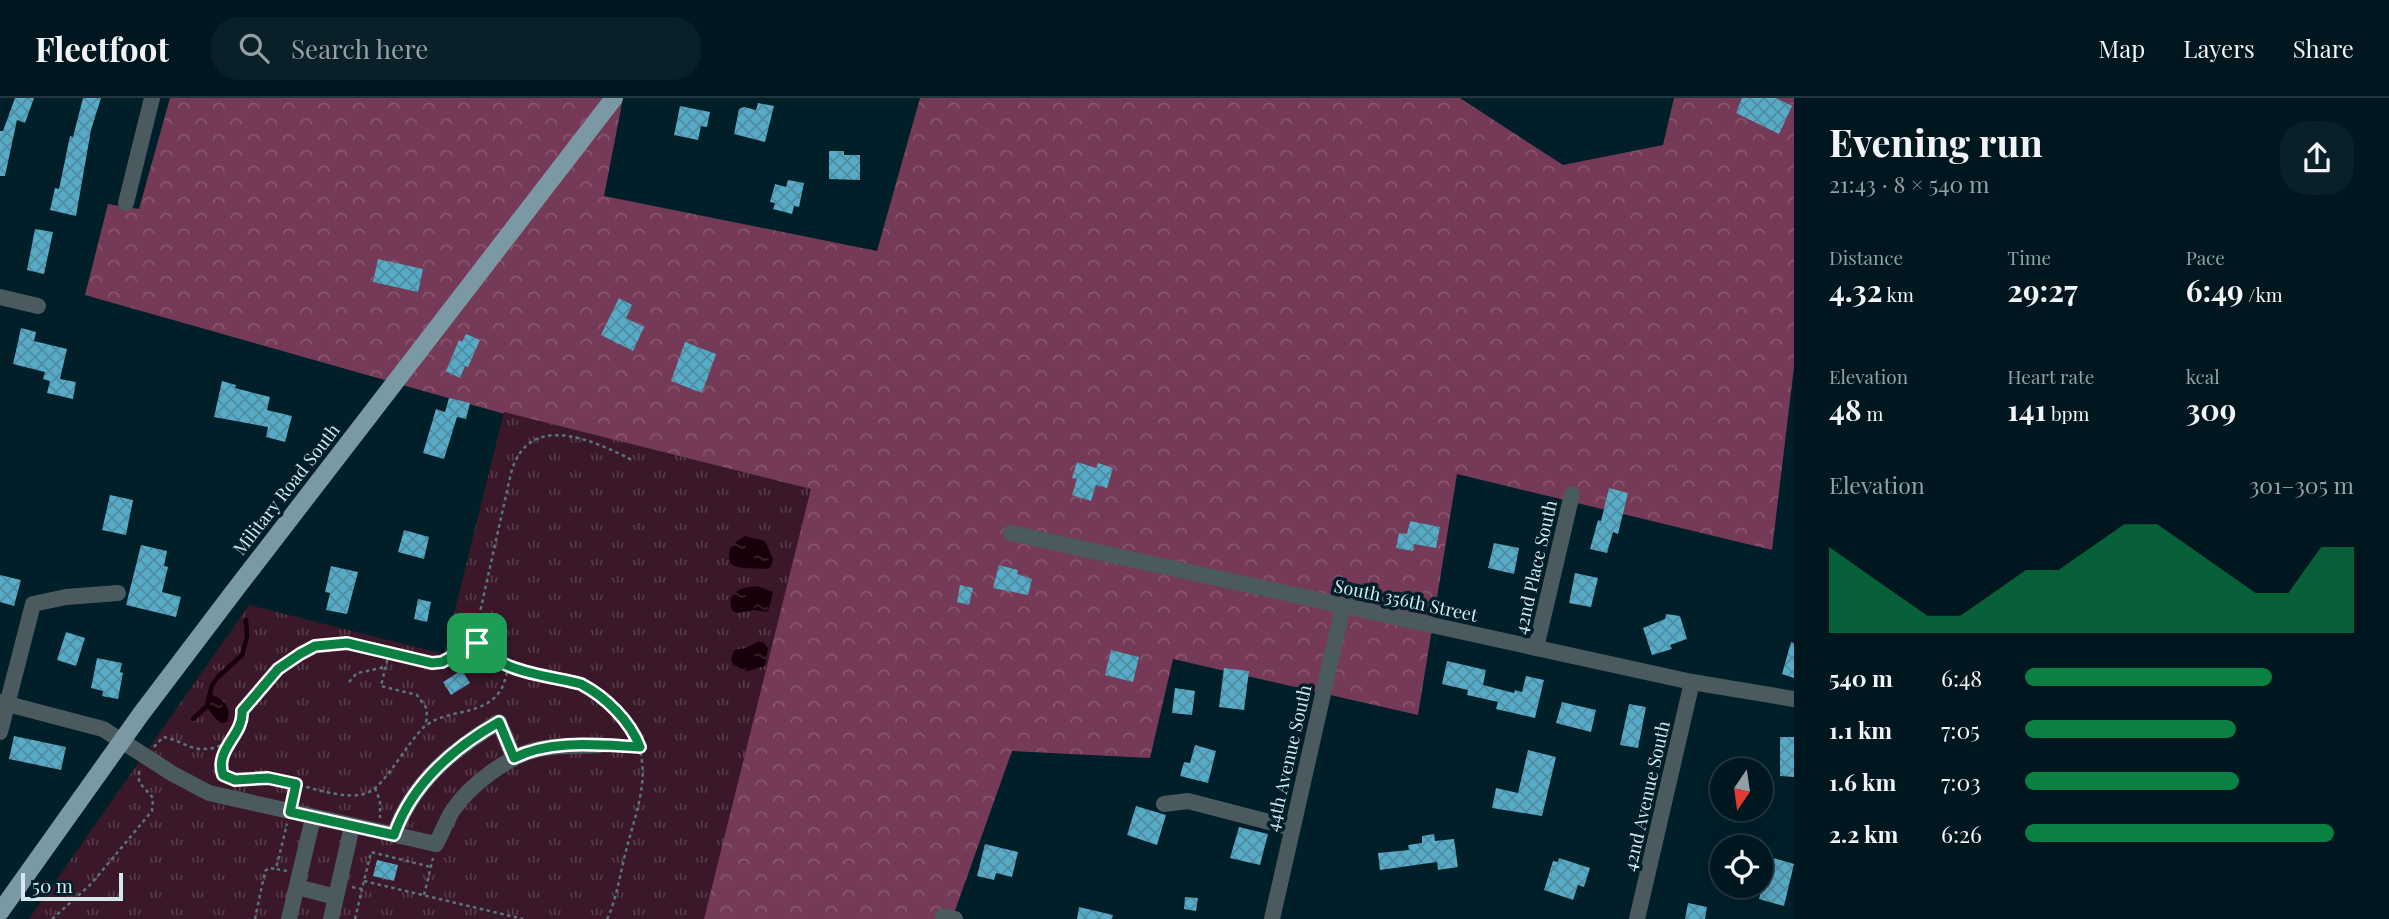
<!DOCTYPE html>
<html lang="en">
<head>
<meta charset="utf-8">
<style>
  body { margin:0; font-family:"Playfair Display",serif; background:#0a2028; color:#f1f3f6; height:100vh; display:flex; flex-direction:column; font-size:26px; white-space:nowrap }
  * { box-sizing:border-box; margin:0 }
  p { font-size:23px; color:#959fa4 }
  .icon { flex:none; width:38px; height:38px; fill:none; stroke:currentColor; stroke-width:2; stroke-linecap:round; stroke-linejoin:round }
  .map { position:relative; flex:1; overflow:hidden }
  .details { display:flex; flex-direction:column; background:#00171f; width:595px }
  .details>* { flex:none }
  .needle { width:46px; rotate:193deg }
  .buttons { position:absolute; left:1710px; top:660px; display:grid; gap:14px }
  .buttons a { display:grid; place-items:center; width:63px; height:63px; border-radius:50%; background:#00171f; box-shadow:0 7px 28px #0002,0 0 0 2px #22363d; font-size:35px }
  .scale { position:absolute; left:21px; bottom:18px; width:102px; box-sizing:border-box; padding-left:7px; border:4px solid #d4e7ee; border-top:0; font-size:19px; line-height:24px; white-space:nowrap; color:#d4e7ee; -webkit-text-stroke:5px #001f29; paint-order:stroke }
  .pin { position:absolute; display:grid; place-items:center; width:60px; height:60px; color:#fff; margin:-30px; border-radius:14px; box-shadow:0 4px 10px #0006 }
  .round { display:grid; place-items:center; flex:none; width:74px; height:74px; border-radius:28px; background:#0a2028 }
  .headline { display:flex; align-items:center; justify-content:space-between; height:119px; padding:0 35px }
  h1 { font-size:38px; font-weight:700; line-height:52px }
  .figures { display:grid; grid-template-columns:repeat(3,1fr); gap:10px; height:119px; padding:7px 35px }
  .figures div { display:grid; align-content:center }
  .figures b { font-size:30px; font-weight:700 }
  .figures small { font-size:19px; font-weight:400 }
  .figures p { font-size:19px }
  .chart { height:196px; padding:14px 35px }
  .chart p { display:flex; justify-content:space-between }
  .chart svg { width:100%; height:126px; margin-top:7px; fill:#0b8043; opacity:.7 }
  ul { padding:0 35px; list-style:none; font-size:23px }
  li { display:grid; grid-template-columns:112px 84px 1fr; align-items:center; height:52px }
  li i { height:18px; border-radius:9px; background:#0b8043 }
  header { display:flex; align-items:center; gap:42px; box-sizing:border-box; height:98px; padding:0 35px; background:#00171f; border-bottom:2px solid #22363d }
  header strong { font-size:33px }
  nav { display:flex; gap:38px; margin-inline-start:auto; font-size:24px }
  .search { width:490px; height:63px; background:#0a2028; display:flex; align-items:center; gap:18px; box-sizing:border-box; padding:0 24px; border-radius:28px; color:#959fa4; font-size:26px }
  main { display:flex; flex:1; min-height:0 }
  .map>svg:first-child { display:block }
  .forest { fill:url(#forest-crowns) }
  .park { fill:url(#park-tufts) }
  .water { fill:url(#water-ripples) }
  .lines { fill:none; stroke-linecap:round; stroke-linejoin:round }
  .stream { stroke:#170009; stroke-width:4.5 }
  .building { fill:url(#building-cross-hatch) }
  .path { stroke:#5a747c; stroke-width:2.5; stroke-dasharray:3.5 3.5; stroke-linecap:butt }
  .minor { stroke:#4b5a5f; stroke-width:16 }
  .major { stroke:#7a99a4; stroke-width:18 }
  .route-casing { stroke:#fff; stroke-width:14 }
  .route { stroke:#0b8043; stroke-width:9 }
  .labels { text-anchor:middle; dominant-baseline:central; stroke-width:7; stroke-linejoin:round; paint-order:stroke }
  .street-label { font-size:18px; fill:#d4e7ee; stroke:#001f29 }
</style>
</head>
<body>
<header>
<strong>Fleetfoot</strong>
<div class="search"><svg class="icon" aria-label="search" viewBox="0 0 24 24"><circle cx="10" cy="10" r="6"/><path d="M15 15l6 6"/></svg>Search here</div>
<nav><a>Map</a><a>Layers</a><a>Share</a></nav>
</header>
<main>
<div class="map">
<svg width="1794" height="821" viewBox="0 0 1794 821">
  <defs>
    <pattern id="forest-crowns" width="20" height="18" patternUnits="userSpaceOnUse" patternTransform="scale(1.75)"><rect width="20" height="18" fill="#753a57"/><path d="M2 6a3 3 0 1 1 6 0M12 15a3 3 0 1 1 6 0" fill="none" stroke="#88566f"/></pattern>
    <pattern id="park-tufts" width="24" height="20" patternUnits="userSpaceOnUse" patternTransform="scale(1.75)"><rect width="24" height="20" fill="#3a1829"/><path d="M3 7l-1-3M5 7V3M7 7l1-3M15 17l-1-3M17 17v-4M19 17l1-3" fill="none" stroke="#563a48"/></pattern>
    <pattern id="water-ripples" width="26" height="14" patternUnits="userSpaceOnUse" patternTransform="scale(1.75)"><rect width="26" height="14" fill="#170009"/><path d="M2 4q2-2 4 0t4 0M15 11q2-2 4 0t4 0" fill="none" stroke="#38252d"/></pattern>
    <pattern id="building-cross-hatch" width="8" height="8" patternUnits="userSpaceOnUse" patternTransform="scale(1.75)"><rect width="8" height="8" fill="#57abc6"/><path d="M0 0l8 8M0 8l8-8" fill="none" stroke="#508ca0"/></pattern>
  </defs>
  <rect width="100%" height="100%" fill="#001f29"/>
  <!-- forest -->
  <polygon class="forest" points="170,0 623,0 604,98 877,153 920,0 1460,0 1563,67 1663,47 1674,0 1794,0 1794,269 1772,452 1457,376 1418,617 1173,561 1150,660 1012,653 952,821 623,821 783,395 85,197 108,106 139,111"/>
  <!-- park -->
  <polygon class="park" points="504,314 811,391 704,821 29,821 249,507 444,556"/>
  <!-- water -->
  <g class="water">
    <path d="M745,438l20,5 8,18 -2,8 -5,2c-11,-1 -27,1 -35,-5 -6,-16 2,-20 14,-28z"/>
    <path d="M757,488l16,6 -4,17 -3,3 -12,-2 -17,3 -4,-2c-9,-18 9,-24 24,-25z"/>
    <polygon points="758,544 763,544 768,550 765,568 748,573 735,570 731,562 734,552 746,550"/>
    <path d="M208,596c14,3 25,13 19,28l-6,1c-9,-7 -20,-20 -13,-29z"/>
  </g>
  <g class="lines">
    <!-- stream -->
    <polyline class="stream" points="193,621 207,608 212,587 218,579 242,557 247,539 246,522"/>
  </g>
  <!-- building -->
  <g class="building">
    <polygon points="15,0 34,0 25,25 17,22 5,78 0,78 0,33 3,33"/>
    <polygon points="83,0 101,0 91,32 76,118 50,112 55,90 59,91 70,38 73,39"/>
    <polygon points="1742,0 1776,0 1792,8 1779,36 1736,15"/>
    <polygon points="758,5 774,8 765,44 734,36 739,11 744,9 756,12"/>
    <polygon points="680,8 710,14 707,29 701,28 698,42 674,37"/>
    <polygon points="829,53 844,53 844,57 860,57 860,82 829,81"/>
    <polygon points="788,82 804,85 799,109 794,108 792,116 773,111 775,105 770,104 775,86 786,89"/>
    <polygon points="35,131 53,134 44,176 27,172"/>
    <polygon points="378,161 423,171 418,194 373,184"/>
    <polygon points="619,200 632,207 626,220 644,229 633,253 601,237"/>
    <polygon points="21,230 36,234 34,243 67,251 60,281 76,284 73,301 47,295 50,283 43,281 45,274 13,266"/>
    <polygon points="466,236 480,242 468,269 465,268 460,280 446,273 459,242 462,244"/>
    <polygon points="685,244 716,256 702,295 671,283"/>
    <polygon points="222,283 236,287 235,290 270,299 267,312 292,318 285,344 266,339 268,329 214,319"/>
    <polygon points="449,300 470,305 466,321 457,319 444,361 423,355 436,311 445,314"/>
    <polygon points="1077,364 1096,370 1098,365 1113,370 1107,390 1096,387 1091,403 1072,397 1077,381 1072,380"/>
    <polygon points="1609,390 1628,395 1618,436 1613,434 1607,455 1590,451 1598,422 1601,423"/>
    <polygon points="110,397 133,402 126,437 102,432"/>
    <polygon points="1410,423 1440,429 1436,450 1414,446 1413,453 1396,450 1399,435 1407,436"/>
    <polygon points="404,432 429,439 424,461 398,454"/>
    <polygon points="1494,445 1519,450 1514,476 1488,470"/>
    <polygon points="141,447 167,453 164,468 168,469 162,494 181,499 176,519 126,507"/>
    <polygon points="999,467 1018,472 1017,476 1032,481 1028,497 993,490"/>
    <polygon points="331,468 358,474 347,516 326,512 330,495 325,494"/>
    <polygon points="1575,475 1598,480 1591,509 1569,505"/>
    <polygon points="0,477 21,482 14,508 0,504"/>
    <polygon points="960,487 973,490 969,507 957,504"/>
    <polygon points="418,501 431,504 427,524 414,521"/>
    <polygon points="1666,516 1680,518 1687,541 1670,547 1672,551 1652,557 1643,530 1665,521"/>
    <polygon points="66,534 85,540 76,568 57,562"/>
    <polygon points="1791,544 1794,545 1794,580 1782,576"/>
    <polygon points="1111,552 1139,559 1133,584 1105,577"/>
    <polygon points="97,560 122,565 120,574 123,575 118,601 102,598 103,593 91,590"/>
    <polygon points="1447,563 1486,572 1483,587 1514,595 1515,592 1522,594 1526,578 1544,582 1535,620 1496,611 1498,604 1467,597 1468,592 1442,586"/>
    <polygon points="1224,570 1249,573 1244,612 1219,609"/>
    <polygon points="462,572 470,585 451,597 443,584"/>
    <polygon points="1175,590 1195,593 1192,617 1172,615"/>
    <polygon points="1562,604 1596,612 1591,634 1556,625"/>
    <polygon points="1629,606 1646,609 1638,650 1620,647"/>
    <polygon points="14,638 66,649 61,672 9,661"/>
    <polygon points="1780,639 1794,639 1794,679 1780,678"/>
    <polygon points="1195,647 1216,653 1208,685 1180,678 1184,664 1190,665"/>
    <polygon points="1528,652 1556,659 1542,718 1492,710 1496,690 1518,695"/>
    <polygon points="1136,708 1166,717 1157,747 1127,737"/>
    <polygon points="1239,729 1268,736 1260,767 1230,760"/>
    <polygon points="1434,736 1435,743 1454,741 1458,769 1438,772 1437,764 1380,772 1378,755 1409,752 1408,747 1422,745 1422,738"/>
    <polygon points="985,746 1018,754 1012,779 996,775 994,782 977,778"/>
    <polygon points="1770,759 1794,766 1784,808 1759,801"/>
    <polygon points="1559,760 1590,770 1584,789 1578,787 1573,802 1544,792 1553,763 1558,764"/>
    <polygon points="377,762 398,767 394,783 373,778"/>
    <polygon points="1185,799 1198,800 1196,813 1184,811"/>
    <polygon points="1688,805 1707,809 1705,821 1685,821"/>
    <polygon points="1079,809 1113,817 1112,821 1077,821"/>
  </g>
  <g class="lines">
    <!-- path -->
    <g class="path">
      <polyline points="389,555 381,588 417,597 427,611 426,628"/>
      <polyline points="349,584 357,575 386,569"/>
      <path d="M228,645l-8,25 3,7c15,8 30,1 47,3 25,3 76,26 99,14 17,-8 38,-49 55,-65 22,-19 59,-10 76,-36 5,-7 6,-17 9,-25"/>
      <polyline points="615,648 640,649"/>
      <path d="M154,649l9,-10c14,2 26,12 39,12 22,1 42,-16 40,-38 25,-34 59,-72 105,-68 26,2 60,14 85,20l10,-1 34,-18"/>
      <polyline points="375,690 380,703 380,720"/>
      <polyline points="293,699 297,686"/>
      <polyline points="287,773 276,771 287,726"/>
      <polyline points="364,783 523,821"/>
      <polyline points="352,789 362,791 371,754 431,769"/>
      <polyline points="424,797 433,760"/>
      <polyline points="52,821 91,786 152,713 153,700 139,684 139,670"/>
      <polyline points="255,821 265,773 269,770 276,771"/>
      <polyline points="355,821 362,791"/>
      <path d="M607,821c10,-20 13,-46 19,-68 13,-51 33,-92 -7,-137 -12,-12 -23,-23 -38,-30l-85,-22 -19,-19 -1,-13 35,-157c17,-62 80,-34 121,-13"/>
    </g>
    <!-- minor -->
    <g class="minor">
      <polyline points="126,105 152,0"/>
      <polyline points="0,199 38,208"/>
      <polyline points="1011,435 1692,584 1794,601"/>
      <polyline points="1536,550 1572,396"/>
      <path d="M0,604l103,27 70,45 36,19 227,51c6,-11 10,-23 17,-34 17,-25 57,-56 87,-61 19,-4 40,-3 60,-4"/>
      <polyline points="0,634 33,506 66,499 118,495"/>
      <polyline points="1164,706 1188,703 1292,730"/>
      <path d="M394,737c18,-52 59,-86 105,-113l15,36"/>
      <polyline points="297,789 336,799"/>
      <polyline points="943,818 955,821"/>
      <polyline points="289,821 313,720"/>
      <polyline points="331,821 352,728"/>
      <polyline points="1272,821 1343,508"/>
      <polyline points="1637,821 1692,584"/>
    </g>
    <!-- major -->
    <polyline class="major" points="0,814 141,616 232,496 614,0"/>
  </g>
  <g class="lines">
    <defs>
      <path id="route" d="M347,545l85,20 10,-1 35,-19c23,30 69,32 104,41 25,13 49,37 59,63 -40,-2 -89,-8 -126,11l-15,-36c-46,26 -87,61 -105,113l-104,-23 6,-28 -28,-6 -33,2 -12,-5c-9,-26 21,-40 19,-64l36,-42 22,-15 15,-8z"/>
    </defs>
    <!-- route casing -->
    <use href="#route" class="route-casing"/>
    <!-- route -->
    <use href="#route" class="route"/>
  </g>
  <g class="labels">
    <!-- street labels -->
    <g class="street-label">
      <text transform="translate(286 391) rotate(-52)">Military Road South</text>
      <text transform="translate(1535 469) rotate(-77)">42nd Place South</text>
      <text transform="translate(1406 502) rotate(12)">South 356th Street</text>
      <text transform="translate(1288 660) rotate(-77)">44th Avenue South</text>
      <text transform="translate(1646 698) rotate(-77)">42nd Avenue South</text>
    </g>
  </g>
</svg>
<div class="buttons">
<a><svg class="needle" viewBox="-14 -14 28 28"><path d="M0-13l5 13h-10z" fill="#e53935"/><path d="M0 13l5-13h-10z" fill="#959fa4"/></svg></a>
<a><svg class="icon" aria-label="locate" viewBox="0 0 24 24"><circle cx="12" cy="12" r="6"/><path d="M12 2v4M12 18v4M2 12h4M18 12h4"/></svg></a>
</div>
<div class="scale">50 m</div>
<div class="pin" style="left:477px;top:545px;background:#1e9e55"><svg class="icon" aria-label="arrive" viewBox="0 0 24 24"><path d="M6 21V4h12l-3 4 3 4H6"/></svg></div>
</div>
<section class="details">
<div class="headline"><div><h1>Evening run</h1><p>21:43 · 8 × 540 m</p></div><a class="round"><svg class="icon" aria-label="share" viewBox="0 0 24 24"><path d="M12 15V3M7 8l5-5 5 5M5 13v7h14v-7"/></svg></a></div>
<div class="figures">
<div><p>Distance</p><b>4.32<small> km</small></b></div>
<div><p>Time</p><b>29:27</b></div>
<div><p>Pace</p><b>6:49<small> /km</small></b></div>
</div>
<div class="figures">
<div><p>Elevation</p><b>48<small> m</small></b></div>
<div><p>Heart rate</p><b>141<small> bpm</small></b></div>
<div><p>kcal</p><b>309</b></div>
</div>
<div class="chart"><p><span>Elevation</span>301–305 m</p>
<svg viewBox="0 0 160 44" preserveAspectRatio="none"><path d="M0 44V14L10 22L20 30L30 38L40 38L50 30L60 22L70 22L80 14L90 6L100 6L110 14L120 22L130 30L140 30L150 14L160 14V44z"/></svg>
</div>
<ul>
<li><b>540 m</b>6:48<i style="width:75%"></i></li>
<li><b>1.1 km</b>7:05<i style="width:64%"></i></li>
<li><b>1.6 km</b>7:03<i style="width:65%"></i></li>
<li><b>2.2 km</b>6:26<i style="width:94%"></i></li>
</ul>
</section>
</main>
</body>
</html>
